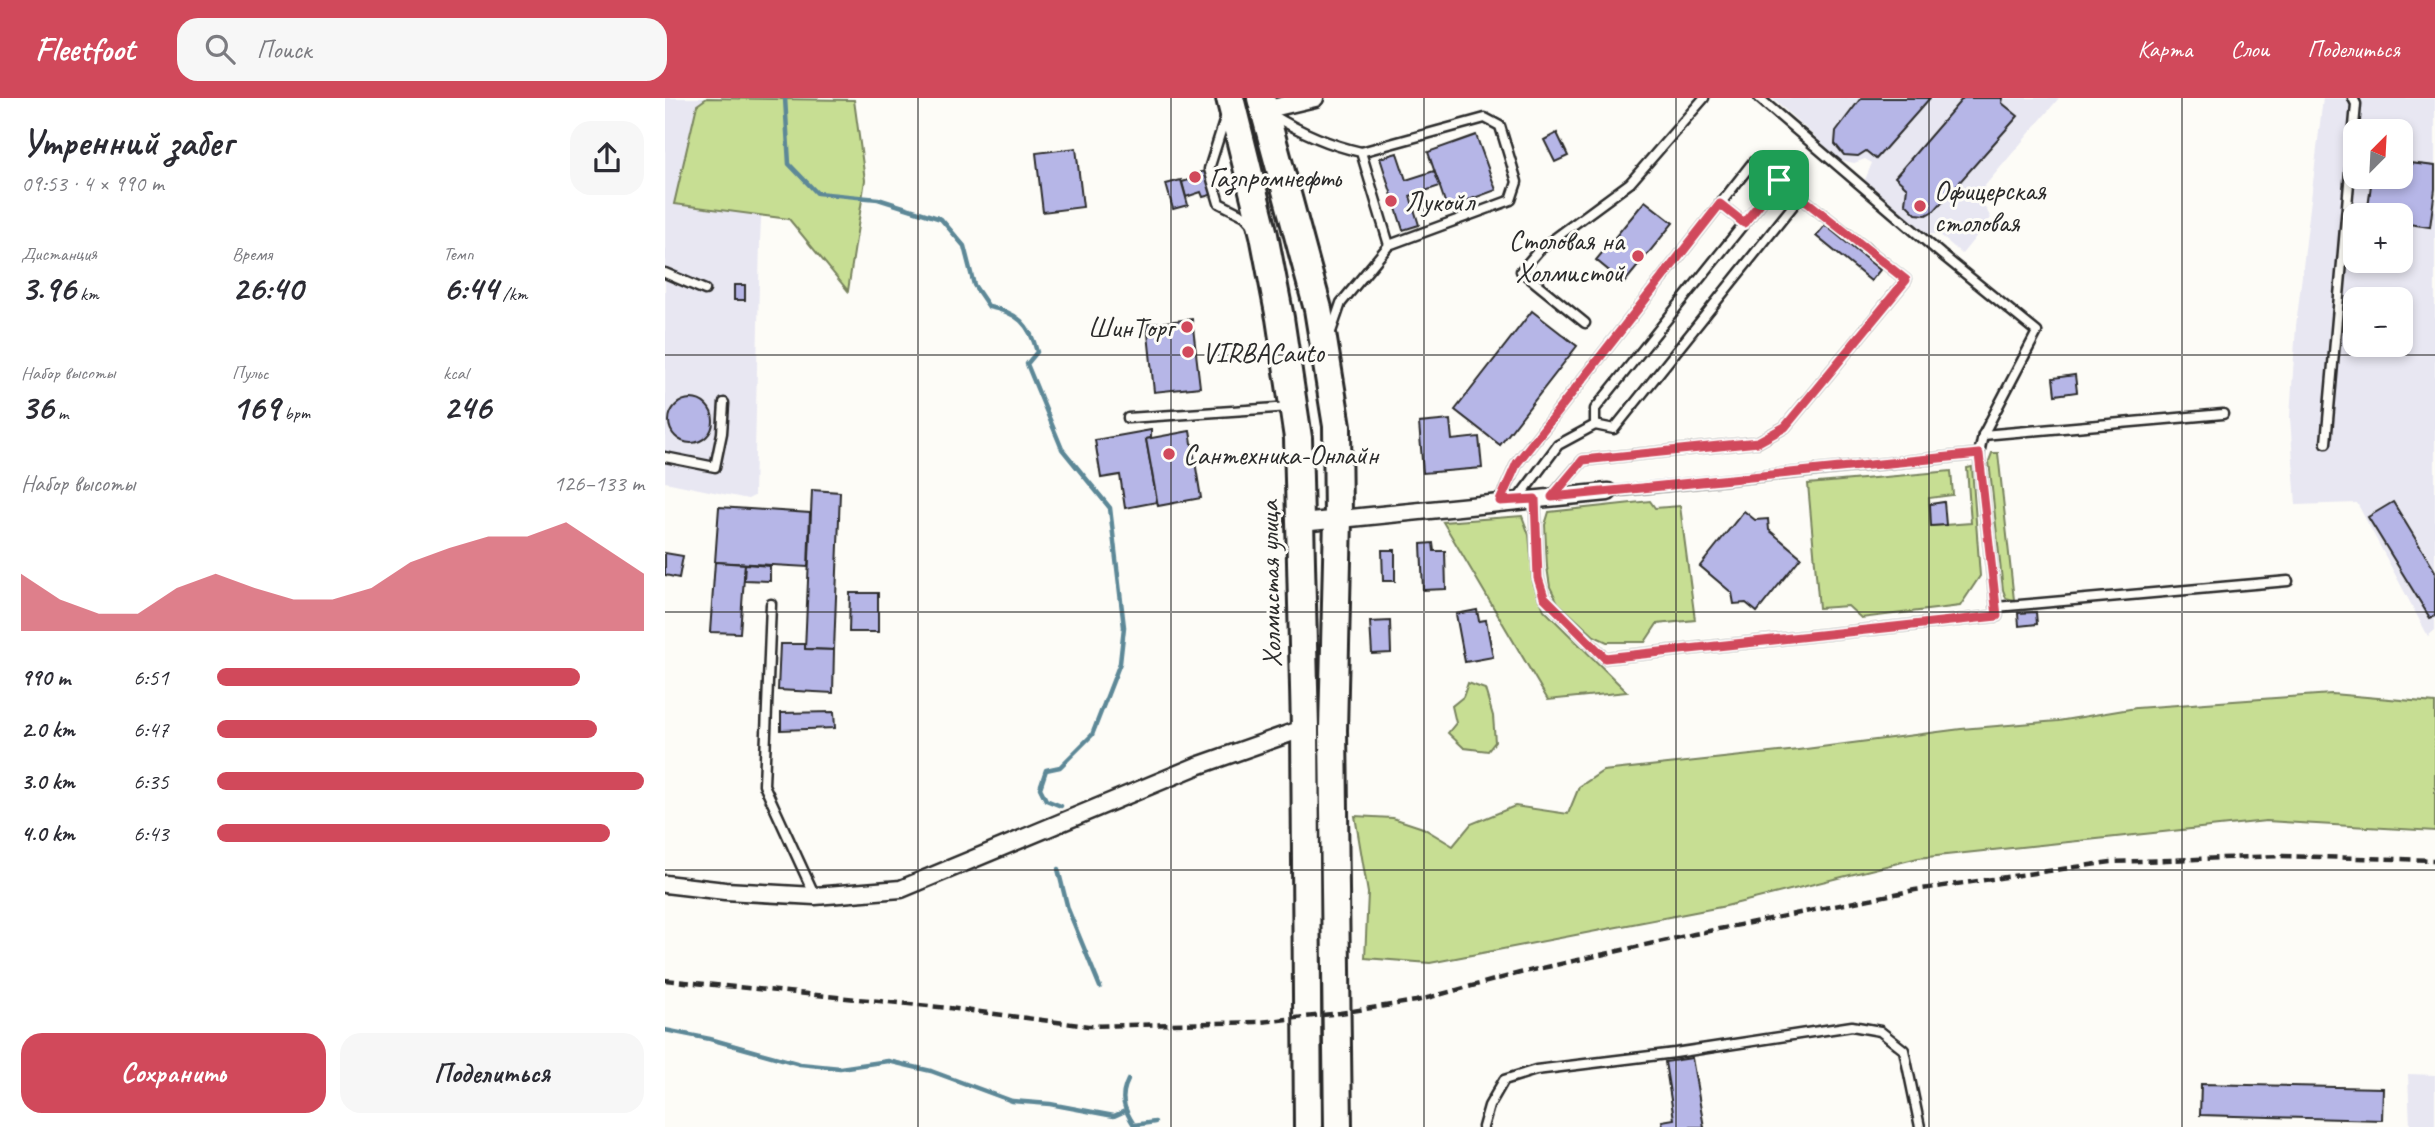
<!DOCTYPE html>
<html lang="ru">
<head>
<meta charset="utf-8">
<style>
  body { margin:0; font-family:Caveat,sans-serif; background:#f7f7f7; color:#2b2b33; height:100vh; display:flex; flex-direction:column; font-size:26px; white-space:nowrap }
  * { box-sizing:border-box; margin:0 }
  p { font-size:23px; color:#7c7c81 }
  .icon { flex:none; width:38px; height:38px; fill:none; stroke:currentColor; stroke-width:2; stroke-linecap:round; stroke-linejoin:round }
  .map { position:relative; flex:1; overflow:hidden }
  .sheet { display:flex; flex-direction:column; background:#fff; width:665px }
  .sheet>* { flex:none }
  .needle { width:46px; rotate:24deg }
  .buttons { position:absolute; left:1678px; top:21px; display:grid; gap:14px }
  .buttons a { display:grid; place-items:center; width:70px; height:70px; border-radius:14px; background:#fff; box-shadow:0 4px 10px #0003; font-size:35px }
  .pin { position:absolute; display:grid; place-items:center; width:60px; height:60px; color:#fff; margin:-30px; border-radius:14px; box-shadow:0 4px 10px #0006 }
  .round { display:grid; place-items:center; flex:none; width:74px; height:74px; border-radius:21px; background:#f7f7f7 }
  .overview { display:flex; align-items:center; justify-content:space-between; height:119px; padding:0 21px }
  h1 { font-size:38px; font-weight:600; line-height:52px }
  .metrics { display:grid; grid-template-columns:repeat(3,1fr); gap:10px; height:119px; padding:7px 21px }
  .metrics div { display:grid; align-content:center }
  .metrics b { font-size:35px; font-weight:600 }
  .metrics small { font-size:19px; font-weight:400 }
  .metrics p { font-size:19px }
  .chart { height:196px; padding:14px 21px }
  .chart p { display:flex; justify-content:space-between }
  .chart svg { width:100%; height:126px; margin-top:7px; fill:#d1495b; opacity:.7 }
  .primary-button { display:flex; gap:14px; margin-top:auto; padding:14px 21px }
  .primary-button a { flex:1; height:80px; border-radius:21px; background:#d1495b; color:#fff; font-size:28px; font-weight:600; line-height:80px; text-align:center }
  .primary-button a+a { background:#f7f7f7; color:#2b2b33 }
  ul { padding:0 21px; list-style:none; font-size:23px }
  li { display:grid; grid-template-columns:112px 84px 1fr; align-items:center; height:52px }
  li i { height:18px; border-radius:9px; background:#d1495b }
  header { display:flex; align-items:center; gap:42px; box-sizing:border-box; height:98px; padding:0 35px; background:#d1495b; color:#fff }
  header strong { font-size:33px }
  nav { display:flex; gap:38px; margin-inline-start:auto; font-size:24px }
  .search { width:490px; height:63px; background:#f7f7f7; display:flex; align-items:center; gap:18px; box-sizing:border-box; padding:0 24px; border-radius:21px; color:#7c7c81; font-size:26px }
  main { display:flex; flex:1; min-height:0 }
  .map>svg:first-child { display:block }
  .built { fill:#e8e7f2; fill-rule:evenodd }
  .green { fill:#c7de93; stroke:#79845f; stroke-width:2 }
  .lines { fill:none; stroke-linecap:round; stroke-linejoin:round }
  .stream { stroke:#5d8897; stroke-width:4.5 }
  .building { fill:#b6b6e7; stroke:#2b2b2b; stroke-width:2 }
  .service-casing { stroke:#2b2b2b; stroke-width:13 }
  .minor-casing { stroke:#2b2b2b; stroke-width:21 }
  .trunk-casing { stroke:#2b2b2b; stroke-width:32 }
  .service { stroke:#fdfcf7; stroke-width:8 }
  .minor { stroke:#fdfcf7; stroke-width:16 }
  .trunk { stroke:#fdfcf7; stroke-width:26 }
  .rail { stroke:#2b2b2b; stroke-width:4.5; stroke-dasharray:10 5; stroke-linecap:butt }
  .route-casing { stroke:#fff; stroke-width:14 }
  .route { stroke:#d1495b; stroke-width:9 }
  .grid { fill:none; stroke:#2b2b2b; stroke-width:2; stroke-opacity:0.55 }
  .poi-dot { fill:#d1495b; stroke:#fdfcf7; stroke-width:2.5 }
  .labels { text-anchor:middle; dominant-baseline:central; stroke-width:6; stroke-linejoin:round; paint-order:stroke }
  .poi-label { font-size:28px; fill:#2b2b2b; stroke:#fdfcf7; text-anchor:start }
  .street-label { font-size:28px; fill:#2b2b2b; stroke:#fdfcf7 }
</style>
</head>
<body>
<header>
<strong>Fleetfoot</strong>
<div class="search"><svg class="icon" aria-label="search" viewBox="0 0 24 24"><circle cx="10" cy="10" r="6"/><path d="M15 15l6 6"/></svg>Поиск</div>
<nav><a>Карта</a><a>Слои</a><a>Поделиться</a></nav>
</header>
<main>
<section class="sheet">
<div class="overview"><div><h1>Утренний забег</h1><p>09:53 · 4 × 990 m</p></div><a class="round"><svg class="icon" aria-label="share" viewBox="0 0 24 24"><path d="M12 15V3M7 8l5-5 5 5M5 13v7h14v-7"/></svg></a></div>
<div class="metrics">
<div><p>Дистанция</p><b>3.96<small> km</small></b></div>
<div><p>Время</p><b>26:40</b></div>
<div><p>Темп</p><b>6:44<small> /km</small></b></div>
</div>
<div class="metrics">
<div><p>Набор высоты</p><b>36<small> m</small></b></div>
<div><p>Пульс</p><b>169<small> bpm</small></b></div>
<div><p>kcal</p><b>246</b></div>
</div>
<div class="chart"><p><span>Набор высоты</span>126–133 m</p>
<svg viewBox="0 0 160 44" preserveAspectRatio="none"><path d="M0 44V24L10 33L20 38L30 38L40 29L50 24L60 29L70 33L80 33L90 29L100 20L110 15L120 11L130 11L140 6L150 15L160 24V44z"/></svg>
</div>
<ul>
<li><b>990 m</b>6:51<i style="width:85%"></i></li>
<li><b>2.0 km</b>6:47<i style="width:89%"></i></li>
<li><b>3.0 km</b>6:35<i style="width:100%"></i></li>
<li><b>4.0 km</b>6:43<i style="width:92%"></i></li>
</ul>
<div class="primary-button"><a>Сохранить</a><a>Поделиться</a></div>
</section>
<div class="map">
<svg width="1770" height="1029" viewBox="0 0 1770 1029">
  <rect width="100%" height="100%" fill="#fdfcf7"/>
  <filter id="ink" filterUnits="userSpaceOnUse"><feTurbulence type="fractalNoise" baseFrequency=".0143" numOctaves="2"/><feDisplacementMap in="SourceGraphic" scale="14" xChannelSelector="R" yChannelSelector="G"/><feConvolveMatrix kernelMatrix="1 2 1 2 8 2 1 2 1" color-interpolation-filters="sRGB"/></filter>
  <g filter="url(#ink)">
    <!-- built -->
    <g class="built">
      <polygon points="0,0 102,0 95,143 89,398 83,401 0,384"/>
      <polygon points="1107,0 1394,0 1313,96 1326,120 1297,156 1274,136 1263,136 1200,82 1207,65 1200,61 1189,65 1176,62"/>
      <path d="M1658,0h112v532l-7,6 -71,-133 -61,2 -6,-88 6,-91zM1690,33h46v46h-46zM1690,117h46v46h-46zM1690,201h46v46h-46z"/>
      <polygon points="1743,976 1770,977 1770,1029 1745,1029"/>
    </g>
    <!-- green -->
    <g class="green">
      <polygon points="42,0 189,2 200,82 183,193 124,121 9,106 32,7"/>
      <polygon points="1327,355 1333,355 1349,502 1341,500 1338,492 1324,363"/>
      <polygon points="1307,369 1315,478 1295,508 1196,520 1183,508 1154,510 1143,386 1286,373 1288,397 1264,400 1266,428 1306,425 1302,370"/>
      <polygon points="985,403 990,410 1015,408 1030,522 992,526 980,544 942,544 929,538 893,505 885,489 882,469 880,427 884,414"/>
      <polygon points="857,418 864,437 869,486 879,512 962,594 883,602 778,424"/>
      <polygon points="803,585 820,591 828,618 830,644 823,653 799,650 783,635 791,625 787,608 798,599"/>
      <polygon points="1667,596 1770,605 1770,733 1601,723 1253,760 1061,808 765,865 700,860 703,795 690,718 728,720 758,730 788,748 806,726 850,708 903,716 914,689 938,673 1133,652 1296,631 1393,623 1471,610"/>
    </g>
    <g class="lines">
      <!-- stream -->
      <g class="stream">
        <path d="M120,0l4,66 28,29 61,6 63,20 23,27 10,39 15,22c28,5 41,17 48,45l-10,12 35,85 48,59 14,119 -4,36 -28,72 -32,32 -14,3 -6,18 6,12 15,6"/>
        <polyline points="393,771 403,811 435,889"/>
        <polyline points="0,932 45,941 135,966 175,970 223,963 266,973 347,1003 385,1006 449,1018 460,1013"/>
        <path d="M463,982c-9,18 -4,29 6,45l21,-3"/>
      </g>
    </g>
    <!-- building -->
    <g class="building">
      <polygon points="1196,0 1265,0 1211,61 1201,53 1193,58 1179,57 1170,46 1171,33"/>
      <polygon points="1298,0 1338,0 1337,5 1353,18 1270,112 1261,117 1251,116 1240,105 1242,90 1230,79"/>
      <polygon points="892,35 903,58 890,64 879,42"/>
      <polygon points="811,37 831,92 782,110 763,54"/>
      <polygon points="411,50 418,109 378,114 371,55"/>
      <polygon points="732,55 741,82 769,73 775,88 745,98 754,127 738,132 715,60"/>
      <polygon points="1736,64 1770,68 1770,91 1765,129 1736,125 1736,117 1702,117 1707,79 1736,79"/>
      <polygon points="546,71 553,95 538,99 536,94 521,99 517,84 531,80 530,76"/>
      <polygon points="516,82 523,107 508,111 501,86"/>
      <polygon points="980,103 1008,125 959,185 931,162"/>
      <polygon points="1160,127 1215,172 1206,183 1151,138"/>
      <rect x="69" y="187" width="11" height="15"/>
      <polygon points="867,213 912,248 835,347 790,312"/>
      <polygon points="527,221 535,289 489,294 482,226"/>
      <polygon points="1410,277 1412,294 1390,297 1388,280"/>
      <circle cx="26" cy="323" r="22"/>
      <polygon points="785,322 787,342 814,339 817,370 758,375 754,325"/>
      <polygon points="486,332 486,340 481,341 492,404 460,410 455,377 436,380 430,342"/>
      <polygon points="525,333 536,400 493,408 481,341"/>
      <polygon points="147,392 175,394 169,552 140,551"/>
      <polygon points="1279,404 1281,427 1266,428 1265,406"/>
      <polygon points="1728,404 1770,473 1770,518 1765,520 1703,419"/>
      <polygon points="54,409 145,415 143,469 50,464"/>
      <polygon points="1079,413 1090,422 1103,421 1104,432 1136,459 1092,514 1081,505 1069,506 1067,495 1035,468"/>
      <polygon points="768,445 769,453 780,453 781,491 758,492 756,446"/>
      <polygon points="717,452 730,452 730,483 718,483"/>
      <polygon points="0,455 18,458 14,480 0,477"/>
      <polygon points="50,464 80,466 75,535 45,534"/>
      <polygon points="80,466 105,468 105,483 79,482"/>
      <polygon points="185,495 213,495 213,534 184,534"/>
      <polygon points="812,512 814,523 821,522 828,559 800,564 791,516"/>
      <polygon points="1371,514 1372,526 1354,528 1353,515"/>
      <polygon points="725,523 726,555 707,556 705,524"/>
      <polygon points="115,546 140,546 140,551 169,552 168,595 113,592"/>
      <polygon points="169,614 170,630 116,632 116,615"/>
      <polygon points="1027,960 1039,1029 998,1029 997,1023 1009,1021 1000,964"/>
      <polygon points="1536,986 1718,990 1717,1022 1535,1017"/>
    </g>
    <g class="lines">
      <defs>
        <g id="service">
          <path d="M606,16c29,18 58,31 90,38l28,93 -48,58 -10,29"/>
          <polyline points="561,17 544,71 554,105 580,118 587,126"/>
          <polyline points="696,54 820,20 835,28 852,84 846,102 724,147"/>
          <polyline points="1055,106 1079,125"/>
          <polyline points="0,175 40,192"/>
          <polyline points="920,225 856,173 874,152 965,85 1039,0"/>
          <polyline points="463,320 625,309"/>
          <polyline points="930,327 949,331 1135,99"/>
          <polyline points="1318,337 1558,316"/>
          <polyline points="1661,345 1691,6 1688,0"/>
          <polyline points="0,359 50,369 57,335 59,305"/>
          <polyline points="943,394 1314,356"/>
          <polyline points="870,401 873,480 879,499 940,560 1332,518 1314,356 1318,337 1372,234 1276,156 1094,0"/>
          <polyline points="852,402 893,347 930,327 930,311 1114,82 1241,182 1120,329 1093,344 918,362 888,397"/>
          <polyline points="835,403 852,365 1088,64"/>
          <polyline points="106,506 99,687 150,798"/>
          <polyline points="1331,509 1623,483"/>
          <polyline points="818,1029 824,1008 839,982 871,972 1010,955 1187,928 1215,933 1239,952 1255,1029"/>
        </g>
        <g id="minor">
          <polyline points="599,12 650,0"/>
          <polyline points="636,425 943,394"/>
          <polyline points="0,786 60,793 150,798 236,791 532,668 640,630"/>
        </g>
        <g id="trunk">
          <polyline points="565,0 599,137 615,220 633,340 640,630 643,1029"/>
          <polyline points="596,0 653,211 672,328 673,420 668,632 673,1029"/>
        </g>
      </defs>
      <!-- service casing -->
      <use href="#service" class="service-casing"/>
      <!-- minor casing -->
      <use href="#minor" class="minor-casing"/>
      <!-- trunk casing -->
      <use href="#trunk" class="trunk-casing"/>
      <!-- service -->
      <use href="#service" class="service"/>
      <!-- minor -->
      <use href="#minor" class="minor"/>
      <!-- trunk -->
      <use href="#trunk" class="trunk"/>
      <!-- rail -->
      <polyline class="rail" points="0,882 284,910 423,928 596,924 675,915 751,903 855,875 1029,836 1250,792 1446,764 1617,758 1770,762"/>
    </g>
  </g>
  <g class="lines" filter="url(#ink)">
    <defs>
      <polygon id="route" points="1114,82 1241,182 1120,329 1093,344 918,362 887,399 1314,356 1332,518 940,560 879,499 873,480 870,401 835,403 852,365 1055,106 1079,125"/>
    </defs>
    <!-- route casing -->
    <use href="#route" class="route-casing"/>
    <!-- route -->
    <use href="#route" class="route"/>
  </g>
  <!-- grid -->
  <path class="grid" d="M253,0v1029M506,0v1029M759,0v1029M1011,0v1029M1264,0v1029M1517,0v1029M0,257h1770M0,514h1770M0,772h1770"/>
  <!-- markers -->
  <g class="poi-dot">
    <circle cx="530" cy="79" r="7"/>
    <circle cx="726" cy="103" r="7"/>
    <circle cx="1255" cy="108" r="7"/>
    <circle cx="973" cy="158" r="7"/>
    <circle cx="522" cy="229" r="7"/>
    <circle cx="523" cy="254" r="7"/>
    <circle cx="504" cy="356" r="7"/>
  </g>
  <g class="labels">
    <!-- poi labels -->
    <g class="poi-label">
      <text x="544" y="79">Газпромнефть</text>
      <text x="1269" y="92">Офицерская<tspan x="1269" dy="32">столовая</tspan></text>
      <text x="740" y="103">Лукойл</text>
      <text x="959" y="142" text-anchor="end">Столовая на<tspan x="959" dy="32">Холмистой</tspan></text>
      <text x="508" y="229" text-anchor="end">ШинТорг</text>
      <text x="537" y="254">VIRBACauto</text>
      <text x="518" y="356">Сантехника-Онлайн</text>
    </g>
    <!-- street labels -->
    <g class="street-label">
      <text transform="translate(605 486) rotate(-91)">Холмистая улица</text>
    </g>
  </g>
</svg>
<div class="buttons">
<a><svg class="needle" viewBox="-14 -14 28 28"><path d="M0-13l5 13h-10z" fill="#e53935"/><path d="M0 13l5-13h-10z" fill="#7c7c81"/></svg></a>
<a>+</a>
<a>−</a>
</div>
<div class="pin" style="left:1114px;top:82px;background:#1e9e55"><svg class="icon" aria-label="arrive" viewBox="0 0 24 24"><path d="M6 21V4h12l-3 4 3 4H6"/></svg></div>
</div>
</main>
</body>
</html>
